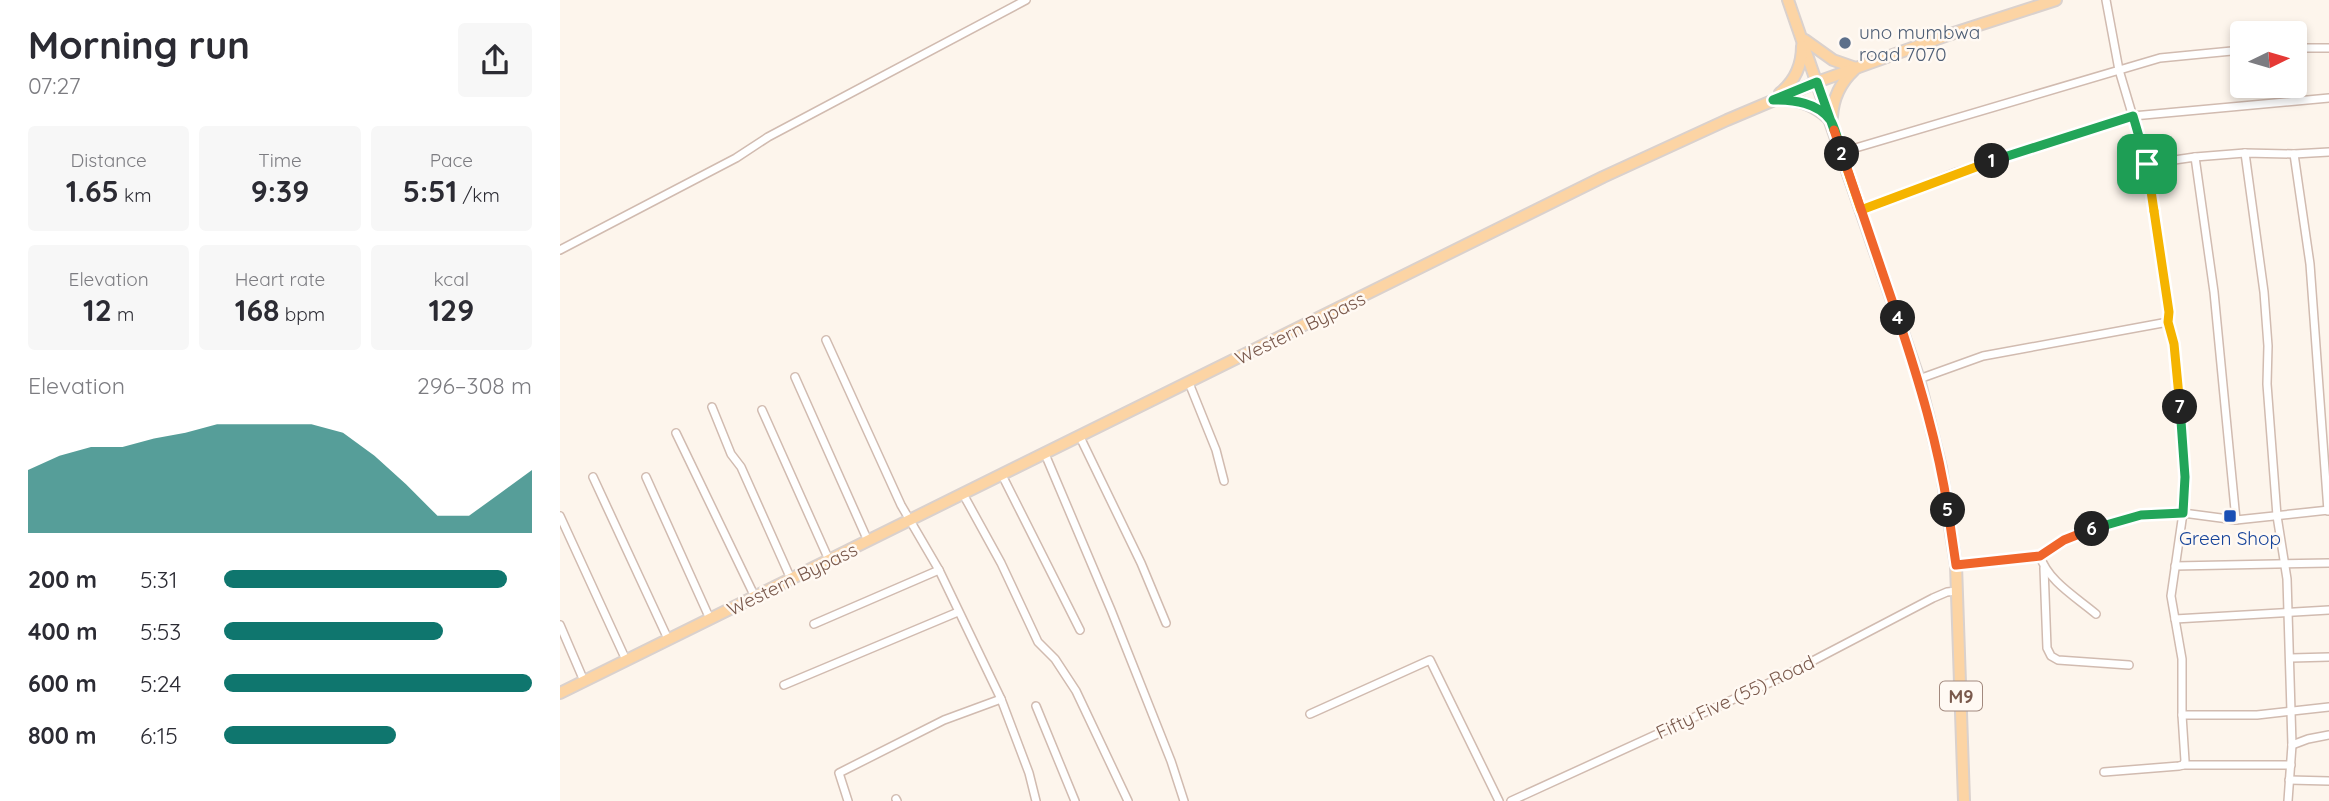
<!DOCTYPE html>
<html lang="en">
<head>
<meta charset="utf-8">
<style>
  body { margin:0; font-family:Quicksand,sans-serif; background:#f7f7f7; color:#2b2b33; height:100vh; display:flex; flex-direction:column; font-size:26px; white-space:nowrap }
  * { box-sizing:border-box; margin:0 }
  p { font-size:23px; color:#7c7c81 }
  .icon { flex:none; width:38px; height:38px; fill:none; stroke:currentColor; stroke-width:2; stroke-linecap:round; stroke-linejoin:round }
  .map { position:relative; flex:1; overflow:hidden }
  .panel { display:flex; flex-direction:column; background:#fff; width:560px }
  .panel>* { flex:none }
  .needle { width:46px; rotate:85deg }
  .buttons { position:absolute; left:1670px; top:21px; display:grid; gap:14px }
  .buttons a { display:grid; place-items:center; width:77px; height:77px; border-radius:7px; background:#fff; box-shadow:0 4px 10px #0003; font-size:35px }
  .pin { position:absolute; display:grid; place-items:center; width:60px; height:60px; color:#fff; margin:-30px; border-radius:14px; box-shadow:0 4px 10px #0006 }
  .km { position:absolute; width:35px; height:35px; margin:-18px; border-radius:50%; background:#222; color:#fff; font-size:19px; line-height:35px; text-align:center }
  .round { display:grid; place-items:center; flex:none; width:74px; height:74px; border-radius:7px; background:#f7f7f7 }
  .overview { display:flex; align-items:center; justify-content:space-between; height:119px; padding:0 28px }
  h1 { font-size:38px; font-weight:800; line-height:52px }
  .stats { display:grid; grid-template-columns:repeat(3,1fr); gap:10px; height:119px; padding:7px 28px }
  .stats div { display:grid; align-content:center; border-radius:7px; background:#f7f7f7; text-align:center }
  .stats b { font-size:30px; font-weight:800 }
  .stats small { font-size:19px; font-weight:400 }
  .stats p { font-size:19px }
  .chart { height:196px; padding:14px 28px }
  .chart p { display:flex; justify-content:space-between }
  .chart svg { width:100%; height:126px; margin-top:7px; fill:#0f766e; opacity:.7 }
  ul { padding:0 28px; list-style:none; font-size:23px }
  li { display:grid; grid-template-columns:112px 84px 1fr; align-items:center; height:52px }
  li i { height:18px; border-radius:9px; background:#0f766e }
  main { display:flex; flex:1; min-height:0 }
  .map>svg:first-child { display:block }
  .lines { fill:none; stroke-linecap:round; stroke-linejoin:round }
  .street-casing { stroke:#d1bbb0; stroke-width:10 }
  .primary-casing { stroke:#dad1cd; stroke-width:14 }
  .street { stroke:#fff; stroke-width:7 }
  .primary { stroke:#fcd4a4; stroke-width:10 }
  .split-1-casing { stroke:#fff; stroke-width:14 }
  .split-2-casing { stroke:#fff; stroke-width:14 }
  .split-3-casing { stroke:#fff; stroke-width:14 }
  .split-4-casing { stroke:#fff; stroke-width:14 }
  .split-5-casing { stroke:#fff; stroke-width:14 }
  .split-6-casing { stroke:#fff; stroke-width:14 }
  .split-7-casing { stroke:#fff; stroke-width:14 }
  .split-8-casing { stroke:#fff; stroke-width:14 }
  .split-9-casing { stroke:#fff; stroke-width:14 }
  .split-1 { stroke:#22a559; stroke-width:9 }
  .split-2 { stroke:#f5b400; stroke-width:9 }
  .split-3 { stroke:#22a559; stroke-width:9 }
  .split-4 { stroke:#f0652b; stroke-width:9 }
  .split-5 { stroke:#f0652b; stroke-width:9 }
  .split-6 { stroke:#f0652b; stroke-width:9 }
  .split-7 { stroke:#22a559; stroke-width:9 }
  .split-8 { stroke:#f5b400; stroke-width:9 }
  .split-9 { stroke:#f5b400; stroke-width:9 }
  .service-dot { fill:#5c6f8a; stroke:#fff9f3; stroke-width:2.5 }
  .transit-dot { fill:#1a4fb4; stroke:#fff9f3; stroke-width:2.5 }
  .labels { text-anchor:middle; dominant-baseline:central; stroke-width:5; stroke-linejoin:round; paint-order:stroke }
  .shield { fill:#fff9f3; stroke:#a2897e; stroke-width:2 }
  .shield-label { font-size:18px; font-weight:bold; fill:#7a594c }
  .service-label { font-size:19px; fill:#4e5e75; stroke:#fff9f3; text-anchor:start }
  .street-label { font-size:19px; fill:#7a594c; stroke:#fff9f3 }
  .transit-label { font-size:19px; fill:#164399; stroke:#fff9f3 }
</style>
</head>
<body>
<main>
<section class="panel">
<div class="overview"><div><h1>Morning run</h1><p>07:27</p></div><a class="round"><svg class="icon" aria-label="share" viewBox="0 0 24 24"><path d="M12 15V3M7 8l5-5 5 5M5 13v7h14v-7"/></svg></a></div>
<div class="stats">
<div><p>Distance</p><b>1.65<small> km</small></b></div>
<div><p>Time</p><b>9:39</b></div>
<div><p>Pace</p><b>5:51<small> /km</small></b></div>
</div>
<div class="stats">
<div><p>Elevation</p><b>12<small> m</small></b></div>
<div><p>Heart rate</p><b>168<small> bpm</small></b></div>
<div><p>kcal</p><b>129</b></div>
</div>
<div class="chart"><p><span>Elevation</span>296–308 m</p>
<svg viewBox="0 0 160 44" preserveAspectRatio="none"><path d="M0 44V22L10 17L20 14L30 14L40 11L50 9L60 6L70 6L80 6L90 6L100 9L110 17L120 27L130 38L140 38L150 30L160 22V44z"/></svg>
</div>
<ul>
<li><b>200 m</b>5:31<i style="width:92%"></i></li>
<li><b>400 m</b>5:53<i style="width:71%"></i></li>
<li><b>600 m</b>5:24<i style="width:100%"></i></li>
<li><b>800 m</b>6:15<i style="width:56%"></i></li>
</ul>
</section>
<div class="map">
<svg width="1769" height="801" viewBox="0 0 1769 801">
  <rect width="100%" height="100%" fill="#fdf5ec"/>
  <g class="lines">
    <defs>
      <g id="street">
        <polyline points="1734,48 1769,48"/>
        <polyline points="1282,152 1600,58 1682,50"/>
        <polyline points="1685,153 1704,292 1708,346 1707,384 1717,516 1727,579 1732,745 1728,801"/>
        <polyline points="1734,154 1750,264 1768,511"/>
        <polyline points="1635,157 1685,153 1734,154 1769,152"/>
        <polyline points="1587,164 1635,157 1654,292 1676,520"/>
        <polyline points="1301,210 1397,172 1573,116 1769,98"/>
        <polyline points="0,250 176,158 208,137 466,0"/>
        <polyline points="266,340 341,505 379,570 441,699"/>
        <polyline points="235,377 308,541"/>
        <polyline points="1359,379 1423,356 1608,322 1609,312 1587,164 1559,70 1546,0"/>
        <polyline points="629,383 656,450 664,481"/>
        <polyline points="152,407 171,454 181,467 231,579"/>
        <polyline points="202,410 269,560"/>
        <polyline points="116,433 195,597"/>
        <polyline points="520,437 581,563 606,623"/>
        <polyline points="485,454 551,610 611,761 624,801"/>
        <polyline points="442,475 520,630"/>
        <polyline points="33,477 108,639"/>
        <polyline points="86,477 150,619"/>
        <polyline points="403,494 441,563 478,642 495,659 516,691 568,801"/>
        <polyline points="0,516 66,660"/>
        <path d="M1480,556c8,25 36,41 56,58"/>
        <polyline points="1396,565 1480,556 1504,540 1534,529 1581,515 1623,513 1676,520 1769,510"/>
        <polyline points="1615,566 1769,563"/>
        <polyline points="1484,568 1487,648 1491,656 1498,660 1569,665"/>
        <polyline points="1615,619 1769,610"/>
        <polyline points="254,624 379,570"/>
        <polyline points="0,625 24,681"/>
        <polyline points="1731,658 1769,657"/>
        <polyline points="224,685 398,612"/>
        <polyline points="476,706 515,801"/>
        <polyline points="750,714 870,660 939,801"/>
        <polyline points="1622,715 1697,715 1769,707"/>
        <polyline points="1732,745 1748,739 1769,735"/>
        <polyline points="1623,765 1731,765"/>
        <polyline points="1544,772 1619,766 1623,765 1625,761 1622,715 1622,659 1611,596 1623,513 1625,477 1614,344 1608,322"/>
        <polyline points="1729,780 1769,781"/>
        <polyline points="336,799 337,801"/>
        <polyline points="288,801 279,773 384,720 441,699 469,773 476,801"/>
        <polyline points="951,801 1222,677 1373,598 1387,592 1397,591"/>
      </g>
      <g id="primary">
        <polyline points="1228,0 1359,379 1381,468 1396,565 1404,801"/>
        <polyline points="1245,40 1273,60 1296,68"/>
        <path d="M1220,93c15,-12 22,-28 22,-47"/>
        <path d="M1219,100c19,-1 35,5 49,18"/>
        <path d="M1272,117c1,-19 8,-34 22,-47"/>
        <polyline points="0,693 1043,177 1167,120 1257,82 1391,34 1496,0"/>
      </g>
    </defs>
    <!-- street casing -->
    <use href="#street" class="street-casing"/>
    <!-- primary casing -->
    <use href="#primary" class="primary-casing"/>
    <!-- street -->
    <use href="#street" class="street"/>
    <!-- primary -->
    <use href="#primary" class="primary"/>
  </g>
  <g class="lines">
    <defs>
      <polyline id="split-1" points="1432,161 1573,116 1587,164"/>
      <polyline id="split-2" points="1282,154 1301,210 1432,161"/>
      <path id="split-3" d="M1274,130l-17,-48 -44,18c20,0 45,2 58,21 5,9 8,23 11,33"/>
      <polyline id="split-4" points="1274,130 1338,318"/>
      <path id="split-5" d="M1338,318c21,63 40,126 50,192"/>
      <polyline id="split-6" points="1388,510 1396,565 1480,556 1504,540 1532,529"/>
      <polyline id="split-7" points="1532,529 1581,515 1623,513 1625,477 1620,407"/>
      <polyline id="split-8" points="1594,211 1609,312 1608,322 1614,344 1620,407"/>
      <polyline id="split-9" points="1587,164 1594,211"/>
    </defs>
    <!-- split-1 casing -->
    <use href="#split-1" class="split-1-casing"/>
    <!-- split-2 casing -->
    <use href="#split-2" class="split-2-casing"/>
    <!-- split-3 casing -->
    <use href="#split-3" class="split-3-casing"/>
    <!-- split-4 casing -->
    <use href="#split-4" class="split-4-casing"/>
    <!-- split-5 casing -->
    <use href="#split-5" class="split-5-casing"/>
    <!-- split-6 casing -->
    <use href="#split-6" class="split-6-casing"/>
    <!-- split-7 casing -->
    <use href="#split-7" class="split-7-casing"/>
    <!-- split-8 casing -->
    <use href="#split-8" class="split-8-casing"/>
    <!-- split-9 casing -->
    <use href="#split-9" class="split-9-casing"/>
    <!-- split-1 -->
    <use href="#split-1" class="split-1"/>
    <!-- split-2 -->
    <use href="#split-2" class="split-2"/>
    <!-- split-3 -->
    <use href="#split-3" class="split-3"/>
    <!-- split-4 -->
    <use href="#split-4" class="split-4"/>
    <!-- split-5 -->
    <use href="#split-5" class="split-5"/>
    <!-- split-6 -->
    <use href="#split-6" class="split-6"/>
    <!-- split-7 -->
    <use href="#split-7" class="split-7"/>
    <!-- split-8 -->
    <use href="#split-8" class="split-8"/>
    <!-- split-9 -->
    <use href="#split-9" class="split-9"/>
  </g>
  <!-- markers -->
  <circle class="service-dot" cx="1285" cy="43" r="7"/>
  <rect class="transit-dot" x="1663" y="509" width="14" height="14" rx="3.5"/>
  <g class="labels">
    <!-- shield labels -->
    <rect class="shield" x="1380" y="681.5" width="42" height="29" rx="5"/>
    <g class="shield-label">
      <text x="1401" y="696">M9</text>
    </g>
    <!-- service labels -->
    <g class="service-label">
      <text x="1299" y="32">uno mumbwa<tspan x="1299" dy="22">road 7070</tspan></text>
    </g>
    <!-- street labels -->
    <g class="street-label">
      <text transform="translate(740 328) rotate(-26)">Western Bypass</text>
      <text transform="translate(232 579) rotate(-26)">Western Bypass</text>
      <text transform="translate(1175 697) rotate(-25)">Fifty Five (55) Road</text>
    </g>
    <!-- transit labels -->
    <g class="transit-label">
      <text x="1670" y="538">Green Shop</text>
    </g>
  </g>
</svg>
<div class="buttons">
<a><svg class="needle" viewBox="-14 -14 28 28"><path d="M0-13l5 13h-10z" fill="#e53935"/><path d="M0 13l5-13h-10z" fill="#7c7c81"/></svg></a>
</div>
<div class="pin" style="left:1587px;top:164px;background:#1e9e55"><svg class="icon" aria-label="arrive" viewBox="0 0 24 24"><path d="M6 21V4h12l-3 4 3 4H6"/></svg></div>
<b class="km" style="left:1432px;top:161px">1</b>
<b class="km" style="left:1282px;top:154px">2</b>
<b class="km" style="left:1338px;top:318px">4</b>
<b class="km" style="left:1388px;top:510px">5</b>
<b class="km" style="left:1532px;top:529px">6</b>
<b class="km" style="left:1620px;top:407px">7</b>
</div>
</main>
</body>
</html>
